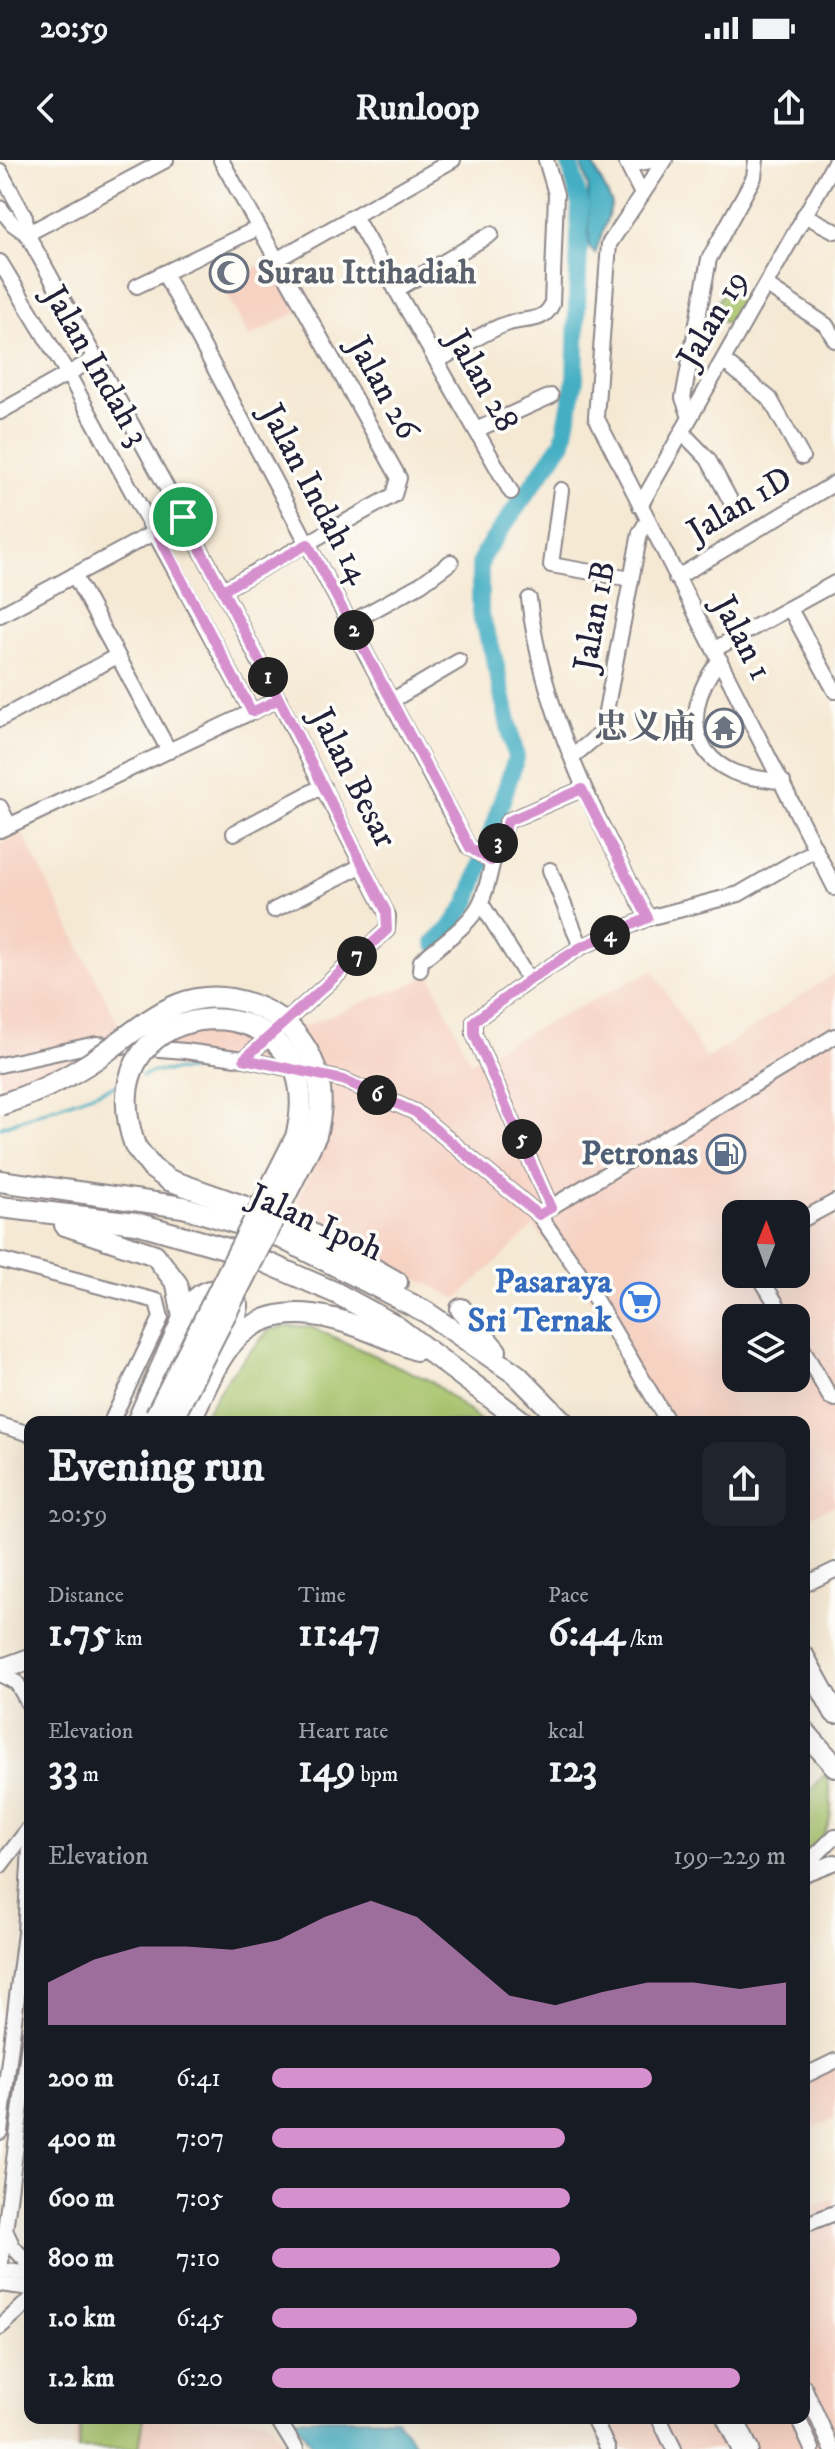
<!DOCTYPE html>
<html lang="en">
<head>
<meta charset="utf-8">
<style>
  body { margin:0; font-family:"IM FELL DW Pica","Noto Serif SC",serif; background:#20242c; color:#f1f3f6; height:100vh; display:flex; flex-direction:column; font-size:30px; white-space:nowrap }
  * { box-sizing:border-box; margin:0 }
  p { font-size:26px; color:#9ea1a6 }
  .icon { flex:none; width:44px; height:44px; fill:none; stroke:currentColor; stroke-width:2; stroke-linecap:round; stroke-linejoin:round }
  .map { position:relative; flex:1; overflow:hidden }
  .side { position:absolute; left:24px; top:1256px; width:786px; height:1008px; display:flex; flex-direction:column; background:#171b24; border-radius:16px; box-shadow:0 8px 32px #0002 }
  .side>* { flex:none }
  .needle { width:52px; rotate:1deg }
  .controls { position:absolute; left:722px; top:1040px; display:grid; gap:16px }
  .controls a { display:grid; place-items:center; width:88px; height:88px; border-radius:16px; background:#171b24; box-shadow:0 8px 32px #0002; font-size:40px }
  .pin { position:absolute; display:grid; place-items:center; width:68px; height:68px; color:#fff; margin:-34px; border:4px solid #fff; border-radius:50%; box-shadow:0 2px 8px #0007 }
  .km { position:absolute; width:40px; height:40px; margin:-20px; border-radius:50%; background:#222; color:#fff; font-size:22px; line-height:40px; text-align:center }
  .round { display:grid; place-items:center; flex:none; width:84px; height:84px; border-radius:16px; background:#20242c }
  .summary { display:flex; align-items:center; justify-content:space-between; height:136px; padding:0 24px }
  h1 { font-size:44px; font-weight:700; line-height:60px }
  .figures { display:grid; grid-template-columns:repeat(3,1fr); gap:12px; height:136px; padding:8px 24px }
  .figures div { display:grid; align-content:center }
  .figures b { font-size:40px; font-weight:700 }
  .figures small { font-size:22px; font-weight:400 }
  .figures p { font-size:22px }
  .chart { height:224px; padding:16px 24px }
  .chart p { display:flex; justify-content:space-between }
  .chart svg { width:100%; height:144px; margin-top:8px; fill:#d690ce; opacity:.7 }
  ul { padding:0 24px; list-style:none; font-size:26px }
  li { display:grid; grid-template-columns:128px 96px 1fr; align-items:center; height:60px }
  li i { height:20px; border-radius:10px; background:#d690ce }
  .status { display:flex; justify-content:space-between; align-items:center; height:56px; padding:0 40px; background:#171b24; direction:ltr }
  .status svg { height:22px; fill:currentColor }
  header { display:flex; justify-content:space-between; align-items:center; height:104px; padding:0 24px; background:#171b24; font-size:36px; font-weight:700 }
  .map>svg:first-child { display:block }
  .built { fill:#f6d2c3; fill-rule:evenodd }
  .green { fill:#a6c269; stroke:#647252; stroke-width:2 }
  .water { fill:#44aec3; stroke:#33687f; stroke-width:2 }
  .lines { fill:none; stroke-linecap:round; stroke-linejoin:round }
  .stream { stroke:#44aec3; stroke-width:3 }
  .river { stroke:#44aec3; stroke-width:18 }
  .minor-casing { stroke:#8c8688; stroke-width:18 }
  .highway-casing { stroke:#8c8688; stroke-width:24 }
  .minor { stroke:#fff; stroke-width:14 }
  .highway { stroke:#fff; stroke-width:20 }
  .highway-bridge-casing { stroke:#8c8688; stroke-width:24; stroke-linecap:butt }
  .highway-bridge { stroke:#fff; stroke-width:20 }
  .route-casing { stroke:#fff; stroke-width:16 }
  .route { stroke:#d690ce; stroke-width:10 }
  .labels { text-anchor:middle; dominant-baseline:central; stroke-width:7; stroke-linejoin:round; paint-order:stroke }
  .worship-label { font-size:34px; font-weight:bold; fill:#5b616d; stroke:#fdfcf7; text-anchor:start }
  .street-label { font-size:34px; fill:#22223b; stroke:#fdfcf7 }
  .service-label { font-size:34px; font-weight:bold; fill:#4e5e75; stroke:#fdfcf7; text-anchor:end }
  .shop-label { font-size:34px; font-weight:bold; fill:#366cbe; stroke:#fdfcf7; text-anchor:end }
</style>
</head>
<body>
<div class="status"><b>20:59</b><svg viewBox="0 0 49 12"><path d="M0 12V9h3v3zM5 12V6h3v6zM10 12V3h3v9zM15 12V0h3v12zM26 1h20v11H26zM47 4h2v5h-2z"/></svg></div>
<header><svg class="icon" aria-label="back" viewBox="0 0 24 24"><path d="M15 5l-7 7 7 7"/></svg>Runloop<svg class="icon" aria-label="share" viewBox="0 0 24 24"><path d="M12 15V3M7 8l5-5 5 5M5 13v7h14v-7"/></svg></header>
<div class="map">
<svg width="835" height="2289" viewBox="0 0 835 2289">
  <rect width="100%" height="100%" fill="#fdfcf7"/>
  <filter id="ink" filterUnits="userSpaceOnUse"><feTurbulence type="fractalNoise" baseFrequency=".0125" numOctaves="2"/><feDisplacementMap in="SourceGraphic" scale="16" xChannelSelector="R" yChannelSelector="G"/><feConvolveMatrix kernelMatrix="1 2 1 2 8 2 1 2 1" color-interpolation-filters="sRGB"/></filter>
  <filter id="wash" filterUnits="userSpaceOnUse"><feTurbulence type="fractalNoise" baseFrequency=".006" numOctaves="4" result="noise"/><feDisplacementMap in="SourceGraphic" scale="32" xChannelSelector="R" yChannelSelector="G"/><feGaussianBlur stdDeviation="1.8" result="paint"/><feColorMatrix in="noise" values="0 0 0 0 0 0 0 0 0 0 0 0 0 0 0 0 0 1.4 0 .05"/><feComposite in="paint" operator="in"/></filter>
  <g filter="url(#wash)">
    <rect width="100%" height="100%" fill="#f5e9d4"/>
    <!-- built -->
    <g class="built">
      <polygon points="270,100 297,152 249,177 222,125"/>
      <path d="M22,672l99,197 178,-1 132,-52 39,86 183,-92 53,89 129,-86v532l-31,14v-97h-142l-75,-128 -53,-68 -77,73 -165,-85 39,-86 1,-39 -66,-19 -143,-16 -123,30v-240zM736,1054h60v60h-60zM736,1158h60v60h-60z"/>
      <polygon points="835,1905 835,1958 804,1973 804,1920"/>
      <polygon points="835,2038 835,2289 604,2289 590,2258 804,2258 804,2050"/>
      <polygon points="78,2258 267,2258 289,2289 74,2289"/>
    </g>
    <!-- green -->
    <g class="green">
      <polygon points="726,127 746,138 731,166 710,155"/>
      <polygon points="290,1166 311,1167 431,1221 482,1262 200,1262 228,1217 269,1170"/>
      <path d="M826,1613c9,33 9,62 -22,79v-54z"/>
      <polygon points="82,2258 144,2258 139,2289 78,2289"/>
    </g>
    <!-- water -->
    <g class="water">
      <polygon points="580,0 591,0 612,44 595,94 589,87 588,26"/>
      <polygon points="293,2258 396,2258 419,2289 314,2289"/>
    </g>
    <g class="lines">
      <!-- stream -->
      <g class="stream">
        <polyline points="142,916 155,911 201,910"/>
        <polyline points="0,967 123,923"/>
      </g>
      <!-- river -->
      <polyline class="river" points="435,783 450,769 468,743 516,598 493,493 480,454 480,405 484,393 563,282 575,220 580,44 569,0"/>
    </g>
  </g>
  <g filter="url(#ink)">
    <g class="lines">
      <defs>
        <g id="minor">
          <polyline points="221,0 399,318 394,335 223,430"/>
          <polyline points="625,0 642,34"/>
          <polyline points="665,0 609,84 596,257 835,728"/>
          <polyline points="628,5 656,0"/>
          <polyline points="0,11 25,57 27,74 223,430 388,756 387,770 244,899"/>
          <polyline points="0,48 13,64 27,74"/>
          <polyline points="804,55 835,71"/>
          <polyline points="354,56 511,332"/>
          <polyline points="27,74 166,0"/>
          <polyline points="276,100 453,0"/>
          <polyline points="0,102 68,214 252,552"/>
          <polyline points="164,113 468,686 491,701"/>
          <polyline points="137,126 258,68"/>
          <polyline points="767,126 826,165 835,180"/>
          <polyline points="396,130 491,74"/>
          <path d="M437,201c23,-12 47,-30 72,-38 17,-5 35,0 43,-19l4,-110 -10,-34"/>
          <polyline points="724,201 770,239 802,297"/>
          <polyline points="0,252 96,198"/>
          <polyline points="690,257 683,238 709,99 754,17 756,0"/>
          <polyline points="476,270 551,236"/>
          <polyline points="682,272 708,299 736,351"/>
          <polyline points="561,330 551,405 631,419"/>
          <polyline points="640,346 835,2"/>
          <polyline points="74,415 169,591"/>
          <polyline points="676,418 835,323"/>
          <path d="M529,439c13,114 67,218 119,319"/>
          <polyline points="790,449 835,531"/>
          <polyline points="0,455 183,357"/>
          <polyline points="350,463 421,424 451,402"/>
          <polyline points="715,489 835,423"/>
          <path d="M720,500c-30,36 -38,89 13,112 14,6 34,7 50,10"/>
          <polyline points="391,541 459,501"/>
          <polyline points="0,559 117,496"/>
          <polyline points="572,597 602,572 640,373 648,360"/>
          <polyline points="0,647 9,665"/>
          <polyline points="0,670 279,539"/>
          <polyline points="234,673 323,626"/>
          <polyline points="550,710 581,787"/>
          <polyline points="481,743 529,820"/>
          <polyline points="274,750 363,705"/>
          <path d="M420,810l1,-9c18,-16 48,-35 59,-57 13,-26 11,-58 28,-83l74,-32"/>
          <polyline points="0,905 96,884 185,891 244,899 343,920 415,952 539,1055 579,1112 668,1262"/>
          <polyline points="551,1048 474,874 474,861 529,820 581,787 648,758 739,734 816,689"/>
          <polyline points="543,1052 835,876"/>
          <polyline points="796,1063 835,1042"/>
          <polyline points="0,1100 157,1141 161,1158 111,1262"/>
          <polyline points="758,1114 785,1158"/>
          <polyline points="796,1177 830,1237 835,1239"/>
          <polyline points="0,1265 30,1274"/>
          <polyline points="804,1425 835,1410"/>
          <polyline points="0,1514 17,1523 30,1546"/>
          <polyline points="0,1706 30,1667"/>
          <polyline points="804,1707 835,1676"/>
          <polyline points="804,1714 835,1702"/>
          <polyline points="804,1916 835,1901"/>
          <polyline points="0,1972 25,1773 30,1688"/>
          <polyline points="804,2065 835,2053"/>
          <polyline points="5,2070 13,2087 30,2105"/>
          <polyline points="0,2110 30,1875"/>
          <polyline points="0,2110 30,2114"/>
          <polyline points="0,2124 30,2128"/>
          <polyline points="0,2167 30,2140"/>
          <polyline points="804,2227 832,2289"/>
          <polyline points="277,2258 296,2289"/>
          <polyline points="593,2258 608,2289"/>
          <polyline points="659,2258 674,2289"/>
          <polyline points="724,2258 739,2289"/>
          <polyline points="736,2258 751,2289"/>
          <polyline points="798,2258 812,2289"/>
        </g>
        <g id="highway">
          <polyline points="135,986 152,1008 169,1020 294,1064 397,1122"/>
          <polyline points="0,1021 183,1047 276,1075 426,1152 517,1215 563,1262"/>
          <polyline points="0,1047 136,1063 249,1095 336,1133 393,1164 523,1262"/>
          <polyline points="65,1065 155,1095 177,1124 183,1158 137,1262"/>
          <polyline points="461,1149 496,1191"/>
          <path d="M183,1158c10,-20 21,-32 45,-27l10,15 -7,37"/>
          <path d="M189,1262c14,-25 25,-60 45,-81 50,-54 126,-14 182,9"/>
          <polyline points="804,1497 835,1553"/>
          <polyline points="0,1510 30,1499"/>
          <polyline points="804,1571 835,1606"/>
        </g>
      </defs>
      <!-- minor casing -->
      <use href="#minor" class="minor-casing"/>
      <!-- highway casing -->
      <use href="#highway" class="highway-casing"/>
      <!-- minor -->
      <use href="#minor" class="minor"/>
      <!-- highway -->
      <use href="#highway" class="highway"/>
      <defs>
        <g id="highway-bridge">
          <path d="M0,945c31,-10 60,-23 88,-41 53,-34 92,-85 162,-60 17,6 33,15 45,29 25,30 31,65 21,102l-145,287"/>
          <path d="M135,986c-57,-163 203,-172 161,-9l-140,278"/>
        </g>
      </defs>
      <!-- highway-bridge casing -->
      <use href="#highway-bridge" class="highway-bridge-casing"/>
      <!-- highway-bridge -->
      <use href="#highway-bridge" class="highway-bridge"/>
    </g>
  </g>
  <g class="lines" filter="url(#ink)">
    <defs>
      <path id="route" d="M183,357l-27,14 96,181 27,-13 -56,-109 85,-46 162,304 21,13 17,-40 74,-32 66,129 -67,29 -52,33 -55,41v13l77,174 -12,7 -124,-103 -72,-32 -99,-21 143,-129 -1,-19c-67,-132 -132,-265 -203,-394"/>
    </defs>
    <!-- route casing -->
    <use href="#route" class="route-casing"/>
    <!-- route -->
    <use href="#route" class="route"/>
  </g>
  <!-- icons -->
  <defs>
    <symbol id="mosque-ring" viewBox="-11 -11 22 22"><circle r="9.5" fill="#fdfcf7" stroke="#6b7280" stroke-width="1.5"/><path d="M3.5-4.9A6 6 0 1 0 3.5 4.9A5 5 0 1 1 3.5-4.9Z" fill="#6b7280"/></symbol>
    <symbol id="temple-ring" viewBox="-11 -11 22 22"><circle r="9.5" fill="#fdfcf7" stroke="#6b7280" stroke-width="1.5"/><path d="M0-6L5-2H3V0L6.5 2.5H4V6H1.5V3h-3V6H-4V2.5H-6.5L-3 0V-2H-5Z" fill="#6b7280"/></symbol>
    <symbol id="fuel-ring" viewBox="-11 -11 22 22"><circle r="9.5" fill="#fdfcf7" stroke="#5c6f8a" stroke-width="1.5"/><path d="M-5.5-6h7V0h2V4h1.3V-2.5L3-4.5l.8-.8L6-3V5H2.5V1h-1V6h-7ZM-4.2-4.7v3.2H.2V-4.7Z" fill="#5c6f8a"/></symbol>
    <symbol id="supermarket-ring" viewBox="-11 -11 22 22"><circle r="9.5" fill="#fdfcf7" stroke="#3f7fe0" stroke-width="1.5"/><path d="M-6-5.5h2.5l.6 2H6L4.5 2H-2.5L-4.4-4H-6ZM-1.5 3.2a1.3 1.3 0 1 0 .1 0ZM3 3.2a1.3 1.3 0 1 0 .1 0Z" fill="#3f7fe0"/></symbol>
  </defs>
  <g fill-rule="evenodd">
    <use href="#mosque-ring" x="207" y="91" width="44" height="44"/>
    <use href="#temple-ring" x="702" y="546" width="44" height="44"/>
    <use href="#fuel-ring" x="704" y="972" width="44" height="44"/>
    <use href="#supermarket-ring" x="618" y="1120" width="44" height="44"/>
  </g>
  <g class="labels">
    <!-- worship labels -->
    <g class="worship-label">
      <text x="257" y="113">Surau Ittihadiah</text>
      <text x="696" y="568" text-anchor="end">忠义庙</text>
    </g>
    <!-- street labels -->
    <g class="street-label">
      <text transform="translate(713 159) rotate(-60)">Jalan 19</text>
      <text transform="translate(96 206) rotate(60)">Jalan Indah 3</text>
      <text transform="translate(482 221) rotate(60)">Jalan 28</text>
      <text transform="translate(383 228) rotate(61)">Jalan 26</text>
      <text transform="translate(315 334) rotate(62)">Jalan Indah 14</text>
      <text transform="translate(740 345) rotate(-31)">Jalan 1D</text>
      <text transform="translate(595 456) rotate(-80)">Jalan 1B</text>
      <text transform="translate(742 478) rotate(62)">Jalan 1</text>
      <text transform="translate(353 618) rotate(63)">Jalan Besar</text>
      <text transform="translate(316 1063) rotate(24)">Jalan Ipoh</text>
    </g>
    <!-- service labels -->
    <g class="service-label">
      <text x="698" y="994">Petronas</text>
    </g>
    <!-- shop labels -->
    <g class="shop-label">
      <text x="612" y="1122">Pasaraya<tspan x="612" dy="39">Sri Ternak</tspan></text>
    </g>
  </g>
</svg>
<div class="controls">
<a><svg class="needle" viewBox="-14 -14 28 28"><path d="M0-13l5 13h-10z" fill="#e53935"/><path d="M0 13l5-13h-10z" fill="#9ea1a6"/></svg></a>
<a><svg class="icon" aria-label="layers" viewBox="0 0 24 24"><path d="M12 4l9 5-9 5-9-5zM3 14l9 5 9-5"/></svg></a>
</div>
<div class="pin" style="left:183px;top:357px;background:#1e9e55"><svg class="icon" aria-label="arrive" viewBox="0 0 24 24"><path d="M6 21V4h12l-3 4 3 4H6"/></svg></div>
<b class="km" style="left:268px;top:517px">1</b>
<b class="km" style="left:354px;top:470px">2</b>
<b class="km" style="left:498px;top:683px">3</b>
<b class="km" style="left:610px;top:775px">4</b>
<b class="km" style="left:522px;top:979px">5</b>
<b class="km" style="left:377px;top:935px">6</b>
<b class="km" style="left:357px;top:796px">7</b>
<section class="side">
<div class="summary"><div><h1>Evening run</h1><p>20:59</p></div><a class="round"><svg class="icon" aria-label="share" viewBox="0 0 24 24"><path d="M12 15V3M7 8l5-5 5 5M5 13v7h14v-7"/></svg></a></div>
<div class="figures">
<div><p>Distance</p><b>1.75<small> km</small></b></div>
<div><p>Time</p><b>11:47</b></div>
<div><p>Pace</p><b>6:44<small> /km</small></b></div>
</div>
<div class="figures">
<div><p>Elevation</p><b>33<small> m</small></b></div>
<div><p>Heart rate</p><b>149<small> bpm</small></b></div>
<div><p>kcal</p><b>123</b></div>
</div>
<div class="chart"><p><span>Elevation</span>199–229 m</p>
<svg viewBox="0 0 160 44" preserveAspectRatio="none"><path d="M0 44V31L10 24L20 20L30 20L40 21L50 18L60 11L70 6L80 11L90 23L100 35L110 38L120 34L130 31L140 31L150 33L160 31V44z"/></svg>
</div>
<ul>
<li><b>200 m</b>6:41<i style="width:74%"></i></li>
<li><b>400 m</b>7:07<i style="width:57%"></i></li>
<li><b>600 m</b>7:05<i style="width:58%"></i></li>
<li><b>800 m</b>7:10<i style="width:56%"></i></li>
<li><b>1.0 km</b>6:45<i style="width:71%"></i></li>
<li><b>1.2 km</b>6:20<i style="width:91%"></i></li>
</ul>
</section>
</div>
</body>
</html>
